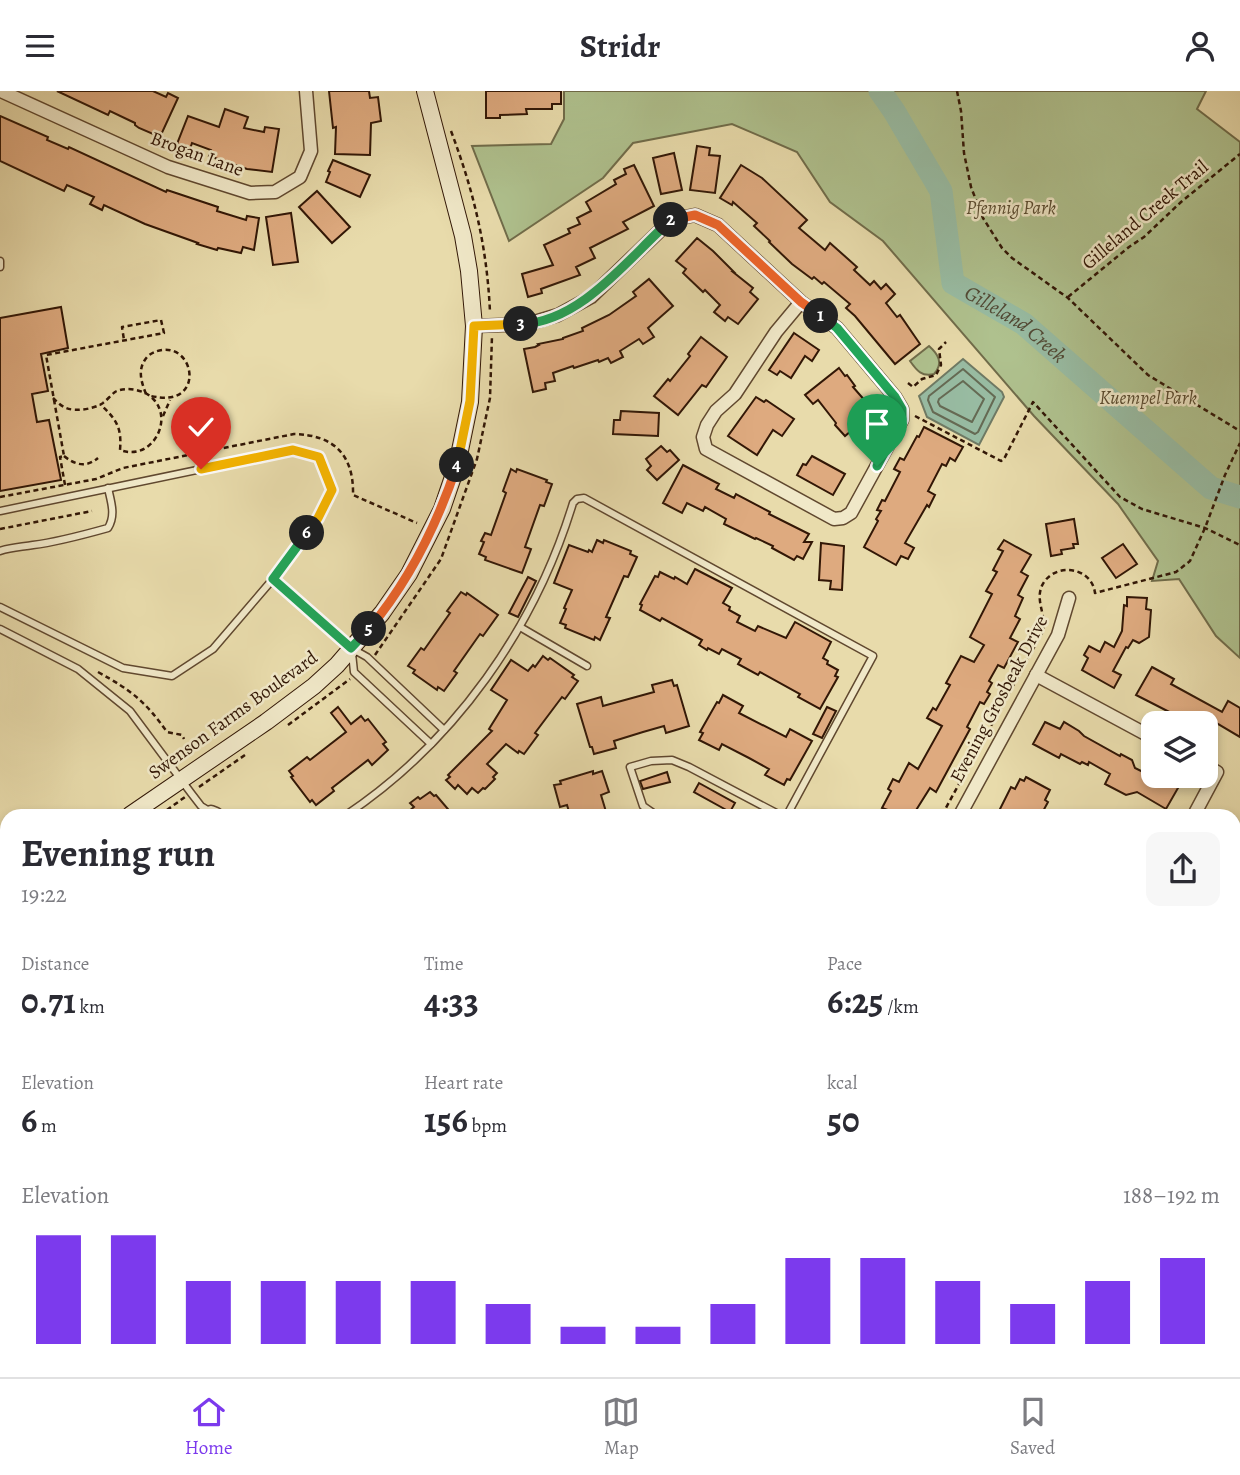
<!DOCTYPE html>
<html lang="en">
<head>
<meta charset="utf-8">
<style>
  body { margin:0; font-family:Alegreya,serif; background:#f7f7f7; color:#2b2b33; height:100vh; display:flex; flex-direction:column; font-size:26px; white-space:nowrap }
  * { box-sizing:border-box; margin:0 }
  p { font-size:23px; color:#7c7c81 }
  .icon { flex:none; width:38px; height:38px; fill:none; stroke:currentColor; stroke-width:2; stroke-linecap:round; stroke-linejoin:round }
  .map { position:relative; flex:1; overflow:hidden }
  .sheet { position:absolute; left:0px; top:718px; width:1241px; height:569px; display:flex; flex-direction:column; background:#fff; border-radius:21px 21px 0 0; box-shadow:0 4px 10px #0003 }
  .sheet>* { flex:none }
  .tools { position:absolute; left:1141px; top:620px; display:grid; gap:14px }
  .tools a { display:grid; place-items:center; width:77px; height:77px; border-radius:14px; background:#fff; box-shadow:0 4px 10px #0003; font-size:35px }
  .pin { position:absolute; display:grid; place-items:center; width:60px; height:60px; color:#fff; margin:-72px -30px; border-radius:50% 50% 50% 0; rotate:-45deg; box-shadow:0 0 7px #0007 }
  .pin .icon { rotate:45deg }
  .km { position:absolute; width:35px; height:35px; margin:-18px; border-radius:50%; background:#222; color:#fff; font-size:19px; line-height:35px; text-align:center }
  .round { display:grid; place-items:center; flex:none; width:74px; height:74px; border-radius:14px; background:#f7f7f7 }
  .overview { display:flex; align-items:center; justify-content:space-between; height:119px; padding:0 21px }
  h1 { font-size:38px; font-weight:700; line-height:52px }
  .figures { display:grid; grid-template-columns:repeat(3,1fr); gap:10px; height:119px; padding:7px 21px }
  .figures div { display:grid; align-content:center }
  .figures b { font-size:35px; font-weight:700 }
  .figures small { font-size:19px; font-weight:400 }
  .figures p { font-size:19px }
  .chart { height:196px; padding:14px 21px }
  .chart p { display:flex; justify-content:space-between }
  .chart svg { width:100%; height:126px; margin-top:7px; stroke:#7c3aed; stroke-width:6 }
  header { display:flex; justify-content:space-between; align-items:center; height:91px; padding:0 21px; background:#fff; font-size:32px; font-weight:700 }
  .tabs { display:flex; justify-content:space-around; align-items:center; height:98px; border-top:2px solid #e1e1e2; background:#fff; font-size:19px; color:#7c7c81 }
  .tabs a { display:grid; justify-items:center; gap:4px }
  .tabs .selected { color:#7c3aed }
  .map>svg:first-child { display:block }
  .green { fill:#afc18e; stroke:#706c4a; stroke-width:2 }
  .water { fill:#98bca3; stroke:#6f7a64; stroke-width:2 }
  .lines { fill:none; stroke-linecap:round; stroke-linejoin:round }
  .shore { stroke:#656a54; stroke-width:2 }
  .river { stroke:#98bca3; stroke-width:23 }
  .building { fill:#deaa7f; stroke:#321706; stroke-width:2 }
  .lane-casing { stroke:#60482f; stroke-width:9 }
  .street-casing { stroke:#60482f; stroke-width:15 }
  .secondary-casing { stroke:#321706; stroke-width:18 }
  .path { stroke:#321706; stroke-width:2.5; stroke-dasharray:5 3.5; stroke-linecap:butt }
  .lane { stroke:#f0e8c8; stroke-width:6 }
  .street { stroke:#f0e8c8; stroke-width:12 }
  .secondary { stroke:#f0e8c8; stroke-width:16 }
  .split-1-casing { stroke:#fff; stroke-width:14 }
  .split-2-casing { stroke:#fff; stroke-width:14 }
  .split-3-casing { stroke:#fff; stroke-width:14 }
  .split-4-casing { stroke:#fff; stroke-width:14 }
  .split-5-casing { stroke:#fff; stroke-width:14 }
  .split-6-casing { stroke:#fff; stroke-width:14 }
  .split-7-casing { stroke:#fff; stroke-width:14 }
  .split-1 { stroke:#22a559; stroke-width:9 }
  .split-2 { stroke:#f0652b; stroke-width:9 }
  .split-3 { stroke:#22a559; stroke-width:9 }
  .split-4 { stroke:#f5b400; stroke-width:9 }
  .split-5 { stroke:#f0652b; stroke-width:9 }
  .split-6 { stroke:#22a559; stroke-width:9 }
  .split-7 { stroke:#f5b400; stroke-width:9 }
  .labels { text-anchor:middle; dominant-baseline:central; stroke-width:5; stroke-linejoin:round; paint-order:stroke }
  .street-label { font-size:19px; fill:#321706; stroke:#f0e8c8 }
  .park-label { font-size:19px; font-style:italic; fill:#584a2f; stroke:#f0e8c8 }
  .water-label { font-size:21px; font-style:italic; fill:#514935; stroke:#f0e8c8 }
</style>
</head>
<body>
<header><svg class="icon" aria-label="menu" viewBox="0 0 24 24"><path d="M4 6h16M4 12h16M4 18h16"/></svg>Stridr<svg class="icon" aria-label="person" viewBox="0 0 24 24"><circle cx="12" cy="8" r="4"/><path d="M4 21q1-7 8-7t8 7"/></svg></header>
<div class="map">
<svg width="1240" height="1286" viewBox="0 0 1240 1286">
  <rect width="100%" height="100%" fill="#e8dbab"/>
  <filter id="stains"><feTurbulence type="fractalNoise" baseFrequency=".00286" numOctaves="4"/><feColorMatrix values="0 0 0 0 .2 0 0 0 0 .09 0 0 0 0 .02 0 0 0 .5 -.17"/></filter>
  <radialGradient id="worn" r=".72"><stop offset=".6" stop-color="#630" stop-opacity="0"/><stop offset="1" stop-color="#630" stop-opacity=".3"/></radialGradient>
  <!-- green -->
  <g class="green">
    <polygon points="564,0 1206,0 1197,18 1240,51 1240,567 1216,545 1179,488 1152,490 1158,470 1118,413 1034,325 883,150 830,111 797,61 732,33 633,52 603,87 509,150 472,55 551,53 564,28"/>
    <path d="M929,255c9,8 15,17 5,28 -12,3 -17,-3 -24,-13z"/>
  </g>
  <!-- water -->
  <polygon class="water" points="963,268 1002,301 1004,306 979,354 927,326 919,305"/>
  <g class="lines">
    <!-- shore -->
    <g class="shore">
      <polygon points="963,278 995,306 978,341 975,343 933,321 928,309 929,305"/>
      <polygon points="963,290 984,308 972,331 940,315 938,311 939,308"/>
    </g>
    <!-- river -->
    <path class="river" id="s1" d="M880,0l14,20 47,80 12,92 71,41 187,164 29,9"/>
  </g>
  <!-- building -->
  <g class="building">
    <polygon points="57,0 153,0 166,6 168,2 178,7 160,46 139,37 135,34 135,32 110,20 108,24"/>
    <polygon points="329,0 369,0 370,7 378,6 381,30 371,32 370,64 335,63 336,36 333,37"/>
    <polygon points="486,0 561,0 561,13 552,13 552,18 526,18 527,23 500,24 500,27 486,27"/>
    <polygon points="225,18 248,26 244,37 264,41 265,36 279,38 272,81 247,78 209,65 211,59 192,52 190,58 177,53 188,25 219,36"/>
    <polygon points="0,25 48,46 47,49 68,58 69,56 166,101 167,99 218,116 217,120 246,129 247,125 259,127 254,159 243,156 241,162 218,157 217,159 197,153 198,152 145,133 104,114 102,119 90,113 94,106 67,94 64,100 0,70"/>
    <polygon points="697,55 710,57 709,64 720,65 715,102 690,99"/>
    <polygon points="674,62 682,99 661,103 653,67"/>
    <polygon points="333,69 370,84 360,106 326,91 330,81 328,80"/>
    <polygon points="634,74 654,115 623,131 628,138 590,157 595,167 576,176 580,184 541,198 542,202 528,206 522,183 553,174 544,154 570,142 568,138 580,133 577,127 591,120 586,111 616,93 614,89 626,83 624,78"/>
    <polygon points="741,74 762,87 807,129 799,137 825,159 830,152 857,176 854,179 870,194 874,190 881,198 886,193 895,203 886,212 897,226 900,224 920,253 895,273 855,225 846,217 850,213 824,191 822,193 814,186 812,188 792,173 769,151 770,150 754,135 757,132 733,111 732,114 720,107"/>
    <polygon points="317,100 350,136 332,152 299,116"/>
    <polygon points="291,122 298,171 273,174 266,126"/>
    <polygon points="697,147 713,160 734,181 733,181 753,197 750,201 758,208 738,233 728,226 725,230 714,221 720,214 705,199 703,201 683,182 686,178 676,170"/>
    <polygon points="649,188 673,215 648,237 654,246 643,253 639,248 620,260 623,266 611,272 608,267 599,271 598,269 574,277 573,275 553,282 555,290 545,292 546,298 533,301 524,258 535,256 539,254 538,253 563,248 563,247 583,240 582,237 609,224 636,205 633,201"/>
    <polygon points="61,216 68,257 41,263 48,300 32,303 37,331 49,329 61,389 0,400 0,227"/>
    <polygon points="794,242 819,259 812,270 805,265 791,287 780,280 777,284 769,279"/>
    <polygon points="701,246 727,266 706,296 702,294 678,324 654,305 668,288 670,290 690,265 688,263"/>
    <polygon points="839,277 845,285 847,284 855,295 853,296 867,312 864,315 871,323 845,345 835,334 836,332 818,309 813,313 805,304"/>
    <polygon points="756,306 764,311 766,309 794,328 782,345 773,339 757,364 728,345"/>
    <polygon points="621,320 659,322 658,345 613,343 614,329 620,329"/>
    <polygon points="924,336 963,356 955,370 950,367 946,375 942,373 928,400 935,404 929,416 927,414 905,452 914,457 908,468 901,465 896,474 864,456 878,430 876,428 881,420 877,419 882,409 885,410 900,381 894,378 900,367 904,369 917,345 919,346"/>
    <polygon points="661,355 667,361 670,359 679,369 657,389 647,379 651,375 646,368"/>
    <polygon points="812,365 845,383 833,404 797,384 803,373 806,374"/>
    <polygon points="683,374 719,393 716,398 734,407 736,403 770,421 769,423 809,443 804,451 812,451 803,468 797,465 794,469 772,457 773,455 756,447 755,448 745,443 724,433 726,428 705,416 703,420 687,412 682,422 663,412"/>
    <polygon points="511,378 516,381 517,378 547,389 546,391 552,393 544,415 540,414 525,456 531,458 522,482 485,469 486,466 479,463 484,451 481,450 485,442 491,444 506,402 503,400"/>
    <polygon points="1074,428 1078,453 1073,453 1074,457 1061,459 1062,463 1051,465 1046,433"/>
    <polygon points="597,449 603,452 604,449 631,460 630,463 637,466 628,486 624,485 606,526 610,527 600,549 595,546 594,549 565,537 566,534 560,532 566,518 564,517 572,499 554,492 569,454 588,461 589,459 592,461"/>
    <polygon points="1004,449 1031,464 1021,481 1028,485 1018,504 1023,507 1015,525 1020,528 1010,547 1018,551 1004,577 998,574 989,590 992,592 987,601 990,603 984,613 980,611 967,636 970,638 936,701 930,697 913,724 885,724 888,719 882,717 891,700 888,698 893,688 899,691 909,672 918,678 942,635 927,627 933,617 936,619 950,594 946,592 961,565 974,571 984,554 970,546 992,503 986,500 997,481 993,479 1003,460 998,458"/>
    <polygon points="821,452 844,455 842,499 830,498 831,490 819,489"/>
    <polygon points="1123,453 1137,473 1116,487 1102,467"/>
    <polygon points="695,478 732,497 723,512 730,516 729,519 740,525 737,531 755,540 758,535 786,547 795,531 831,551 823,567 828,570 827,573 838,579 835,585 838,586 820,618 798,606 800,603 760,581 758,584 738,573 741,568 722,558 719,563 708,557 707,559 699,554 702,549 662,527 660,530 640,519 642,514 640,513 655,485 658,486 660,481 674,488 675,486 687,493"/>
    <polygon points="528,486 536,490 518,526 509,522"/>
    <polygon points="461,501 466,504 467,502 498,524 483,545 480,543 454,580 457,582 444,600 438,596 437,599 413,582 415,579 408,575 421,557 424,559 450,522 447,520"/>
    <polygon points="1127,506 1147,507 1146,518 1151,519 1149,546 1139,552 1133,549 1128,557 1126,556 1113,580 1121,584 1114,597 1082,579 1088,567 1084,564 1089,555 1100,561 1105,551 1114,556 1122,540 1124,514 1127,515"/>
    <polygon points="543,565 548,569 550,567 574,584 572,586 578,590 565,608 562,606 535,642 538,644 524,663 519,660 518,662 506,653 487,673 497,682 493,686 495,688 485,698 483,697 478,702 472,697 467,703 458,694 455,698 446,689 450,686 448,684 492,640 489,638 507,609 491,599 511,569 528,580 533,574 535,576"/>
    <polygon points="1152,576 1174,588 1171,593 1222,621 1228,610 1240,617 1240,646 1201,623 1196,632 1183,632 1185,629 1136,604"/>
    <polygon points="672,589 674,595 677,594 689,635 666,642 664,635 643,641 614,650 616,657 594,663 592,656 590,656 577,613 601,606 603,615 654,601 652,594"/>
    <polygon points="723,604 743,615 739,622 786,646 790,638 812,650 790,689 787,688 784,694 765,684 769,678 749,667 722,653 719,659 699,649 703,642 700,641 717,611 719,612"/>
    <polygon points="338,616 351,633 361,625 365,630 368,628 386,651 383,653 388,659 372,674 368,669 332,697 334,700 316,714 312,709 310,711 291,686 293,685 289,680 307,666 310,669 346,641 331,622"/>
    <polygon points="827,616 836,620 822,647 813,643"/>
    <polygon points="1045,631 1060,638 1064,631 1079,640 1084,645 1120,665 1121,663 1132,669 1135,677 1149,684 1159,684 1175,693 1174,695 1178,697 1166,718 1137,701 1126,704 1105,693 1110,683 1089,671 1088,674 1082,671 1080,673 1061,663 1059,667 1033,653"/>
    <polygon points="593,680 593,683 602,680 609,701 601,704 607,724 570,724 567,714 560,716 554,694 561,693 560,690"/>
    <polygon points="667,681 670,691 643,698 640,690"/>
    <polygon points="1026,686 1050,699 1045,709 1048,711 1041,724 997,724 1011,696 1015,698 1020,688 1024,690"/>
    <polygon points="699,692 735,712 730,721 694,701"/>
    <polygon points="430,701 434,705 436,704 453,724 404,724 414,716 410,712 418,706 420,708"/>
  </g>
  <g class="lines">
    <defs>
      <g id="lane">
        <polyline points="0,170 0,176"/>
        <polyline points="0,420 293,359 319,366 332,399 318,427 273,488 213,558 172,585 123,577 0,516"/>
        <path d="M0,460c11,-4 21,-4 33,-6 25,-3 50,-10 75,-17 8,-13 3,-26 0,-40"/>
        <polyline points="273,488 351,557 367,566 444,639"/>
        <polyline points="520,536 587,575"/>
        <polyline points="0,538 78,578 130,620 191,702 201,715 211,721"/>
        <polyline points="352,562 354,581 431,653"/>
        <path d="M346,724c109,-73 189,-187 227,-312l4,-4 7,-1 289,158 -86,159"/>
        <polyline points="656,724 643,715 630,676 651,670 672,669 689,676 780,724"/>
        <polyline points="432,1279 444,1286"/>
      </g>
      <g id="street">
        <polyline points="1,0 168,76 250,102 275,101 300,86 311,60 306,0"/>
        <polyline points="474,235 528,233 558,224 591,206 671,129 695,124 718,134 801,211 837,237 895,306 902,318 902,329 851,422 843,427 834,428 706,358 703,346 707,334 716,320 735,303 776,241 801,211"/>
        <polyline points="1036,584 1153,647"/>
        <polyline points="211,721 216,723"/>
        <polyline points="960,724 1058,544 1069,507"/>
        <polyline points="1194,724 1217,681 1206,675"/>
        <polyline points="1234,788 1240,791"/>
        <polyline points="1234,1015 1240,1003"/>
        <polyline points="1234,1214 1240,1218"/>
        <polyline points="140,1286 143,1279"/>
        <polyline points="358,1286 361,1279"/>
        <polyline points="1194,1286 1198,1279"/>
      </g>
      <g id="secondary">
        <polyline points="130,724 266,631 314,595 337,574 382,522 409,483 442,418 457,374 470,311 474,235 469,180 463,145 425,0"/>
        <polyline points="0,814 7,808"/>
        <polyline points="0,1269 7,1273"/>
        <polyline points="19,1279 31,1286"/>
      </g>
    </defs>
    <!-- lane casing -->
    <use href="#lane" class="lane-casing"/>
    <!-- street casing -->
    <use href="#street" class="street-casing"/>
    <!-- secondary casing -->
    <use href="#secondary" class="secondary-casing"/>
    <!-- path -->
    <g class="path">
      <polyline points="957,0 961,20 964,62 971,96 983,127 1002,157 1012,167 1068,207 1148,284 1240,340"/>
      <path d="M451,40c23,61 36,116 39,181"/>
      <polyline points="1068,206 1129,156 1144,146 1181,111 1240,63"/>
      <polyline points="908,292 913,296 922,288 936,284 941,274 939,258 946,251"/>
      <path d="M146,303c-5,-13 -9,-25 1,-37 4,-4 9,-6 15,-7 34,-5 43,59 -11,46"/>
      <path d="M53,307c4,4 8,8 13,10 10,4 28,1 37,-5 4,-3 8,-8 12,-11 9,-5 23,-3 32,2 31,19 7,69 -27,56 2,-23 -4,-31 -20,-46"/>
      <polyline points="163,325 170,309"/>
      <polyline points="915,325 1001,370 1004,368 1033,311 1120,406 1142,418 1205,437 1240,454"/>
      <path d="M64,365c11,9 22,12 34,2"/>
      <polyline points="65,394 60,366 64,365 46,264 164,242 161,229 122,236 124,249"/>
      <path d="M0,406l96,-18 27,-11 171,-34c40,1 60,21 59,61l64,28"/>
      <polyline points="0,438 92,420"/>
      <polyline points="375,564 441,468 477,368 490,307 492,245"/>
      <path d="M98,581c34,19 47,29 69,60l15,3 2,4"/>
      <polyline points="288,634 350,588"/>
      <polyline points="199,696 245,664"/>
      <polyline points="160,724 185,706"/>
      <path d="M942,724l101,-184c4,-17 -10,-32 1,-49 14,-20 48,-14 51,11l81,-21 14,-11 15,-33 20,-53 15,-32"/>
      <polyline points="0,835 7,830"/>
      <polyline points="636,1286 640,1279"/>
    </g>
    <!-- lane -->
    <use href="#lane" class="lane"/>
    <!-- street -->
    <use href="#street" class="street"/>
    <!-- secondary -->
    <use href="#secondary" class="secondary"/>
  </g>
  <g class="lines">
    <defs>
      <polyline id="split-1" points="821,225 837,237 895,306 902,318 902,329 877,375"/>
      <polyline id="split-2" points="671,129 695,124 718,134 801,211 821,225"/>
      <path id="split-3" d="M521,233c61,-2 108,-67 150,-104"/>
      <polyline id="split-4" points="457,374 470,310 474,235 521,233"/>
      <path id="split-5" d="M369,538c41,-49 68,-104 88,-164"/>
      <polyline id="split-6" points="307,442 273,488 351,557 369,538"/>
      <polyline id="split-7" points="201,378 293,359 319,366 332,399 318,427 307,442"/>
    </defs>
    <!-- split-1 casing -->
    <use href="#split-1" class="split-1-casing"/>
    <!-- split-2 casing -->
    <use href="#split-2" class="split-2-casing"/>
    <!-- split-3 casing -->
    <use href="#split-3" class="split-3-casing"/>
    <!-- split-4 casing -->
    <use href="#split-4" class="split-4-casing"/>
    <!-- split-5 casing -->
    <use href="#split-5" class="split-5-casing"/>
    <!-- split-6 casing -->
    <use href="#split-6" class="split-6-casing"/>
    <!-- split-7 casing -->
    <use href="#split-7" class="split-7-casing"/>
    <!-- split-1 -->
    <use href="#split-1" class="split-1"/>
    <!-- split-2 -->
    <use href="#split-2" class="split-2"/>
    <!-- split-3 -->
    <use href="#split-3" class="split-3"/>
    <!-- split-4 -->
    <use href="#split-4" class="split-4"/>
    <!-- split-5 -->
    <use href="#split-5" class="split-5"/>
    <!-- split-6 -->
    <use href="#split-6" class="split-6"/>
    <!-- split-7 -->
    <use href="#split-7" class="split-7"/>
  </g>
  <g class="labels">
    <!-- street labels -->
    <g class="street-label">
      <text transform="translate(197 63) rotate(20)">Brogan Lane</text>
      <text transform="translate(1145 124) rotate(-40)">Gilleland Creek Trail</text>
      <text transform="translate(999 608) rotate(-62)">Evening Grosbeak Drive</text>
      <text transform="translate(233 624) rotate(-36)">Swenson Farms Boulevard</text>
    </g>
    <!-- park labels -->
    <g class="park-label">
      <text x="1011" y="117">Pfennig Park</text>
      <text x="1148" y="307">Kuempel Park</text>
    </g>
    <!-- water labels -->
    <g class="water-label">
      <text stroke="none"><textPath href="#s1" startOffset="285">Gilleland Creek</textPath></text>
    </g>
  </g>
  <rect width="100%" height="100%" filter="url(#stains)"/>
  <rect width="100%" height="100%" fill="url(#worn)"/>
</svg>
<div class="tools">
<a><svg class="icon" aria-label="layers" viewBox="0 0 24 24"><path d="M12 4l9 5-9 5-9-5zM3 14l9 5 9-5"/></svg></a>
</div>
<div class="pin" style="left:877px;top:375px;background:#1e9e55"><svg class="icon" aria-label="arrive" viewBox="0 0 24 24"><path d="M6 21V4h12l-3 4 3 4H6"/></svg></div>
<div class="pin" style="left:201px;top:378px;background:#d93025"><svg class="icon" aria-label="check" viewBox="0 0 24 24"><path d="M5 12l5 5 9-10"/></svg></div>
<b class="km" style="left:821px;top:225px">1</b>
<b class="km" style="left:671px;top:129px">2</b>
<b class="km" style="left:521px;top:233px">3</b>
<b class="km" style="left:457px;top:374px">4</b>
<b class="km" style="left:369px;top:538px">5</b>
<b class="km" style="left:307px;top:442px">6</b>
<section class="sheet">
<div class="overview"><div><h1>Evening run</h1><p>19:22</p></div><a class="round"><svg class="icon" aria-label="share" viewBox="0 0 24 24"><path d="M12 15V3M7 8l5-5 5 5M5 13v7h14v-7"/></svg></a></div>
<div class="figures">
<div><p>Distance</p><b>0.71<small> km</small></b></div>
<div><p>Time</p><b>4:33</b></div>
<div><p>Pace</p><b>6:25<small> /km</small></b></div>
</div>
<div class="figures">
<div><p>Elevation</p><b>6<small> m</small></b></div>
<div><p>Heart rate</p><b>156<small> bpm</small></b></div>
<div><p>kcal</p><b>50</b></div>
</div>
<div class="chart"><p><span>Elevation</span>188–192 m</p>
<svg viewBox="0 0 160 44" preserveAspectRatio="none"><path d="M5 44V6M15 44V6M25 44V22M35 44V22M45 44V22M55 44V22M65 44V30M75 44V38M85 44V38M95 44V30M105 44V14M115 44V14M125 44V22M135 44V30M145 44V22M155 44V14"/></svg>
</div>
</section>
</div>
<nav class="tabs">
<a class="selected"><svg class="icon" aria-label="home" viewBox="0 0 24 24"><path d="M3 11l9-7 9 7M6 9v11h12V9"/></svg>Home</a>
<a><svg class="icon" aria-label="map" viewBox="0 0 24 24"><path d="M3 6l6-2 6 2 6-2v14l-6 2-6-2-6 2zM9 4v14M15 6v14"/></svg>Map</a>
<a><svg class="icon" aria-label="saved" viewBox="0 0 24 24"><path d="M7 4h10v16l-5-4-5 4z"/></svg>Saved</a>
</nav>
</body>
</html>
